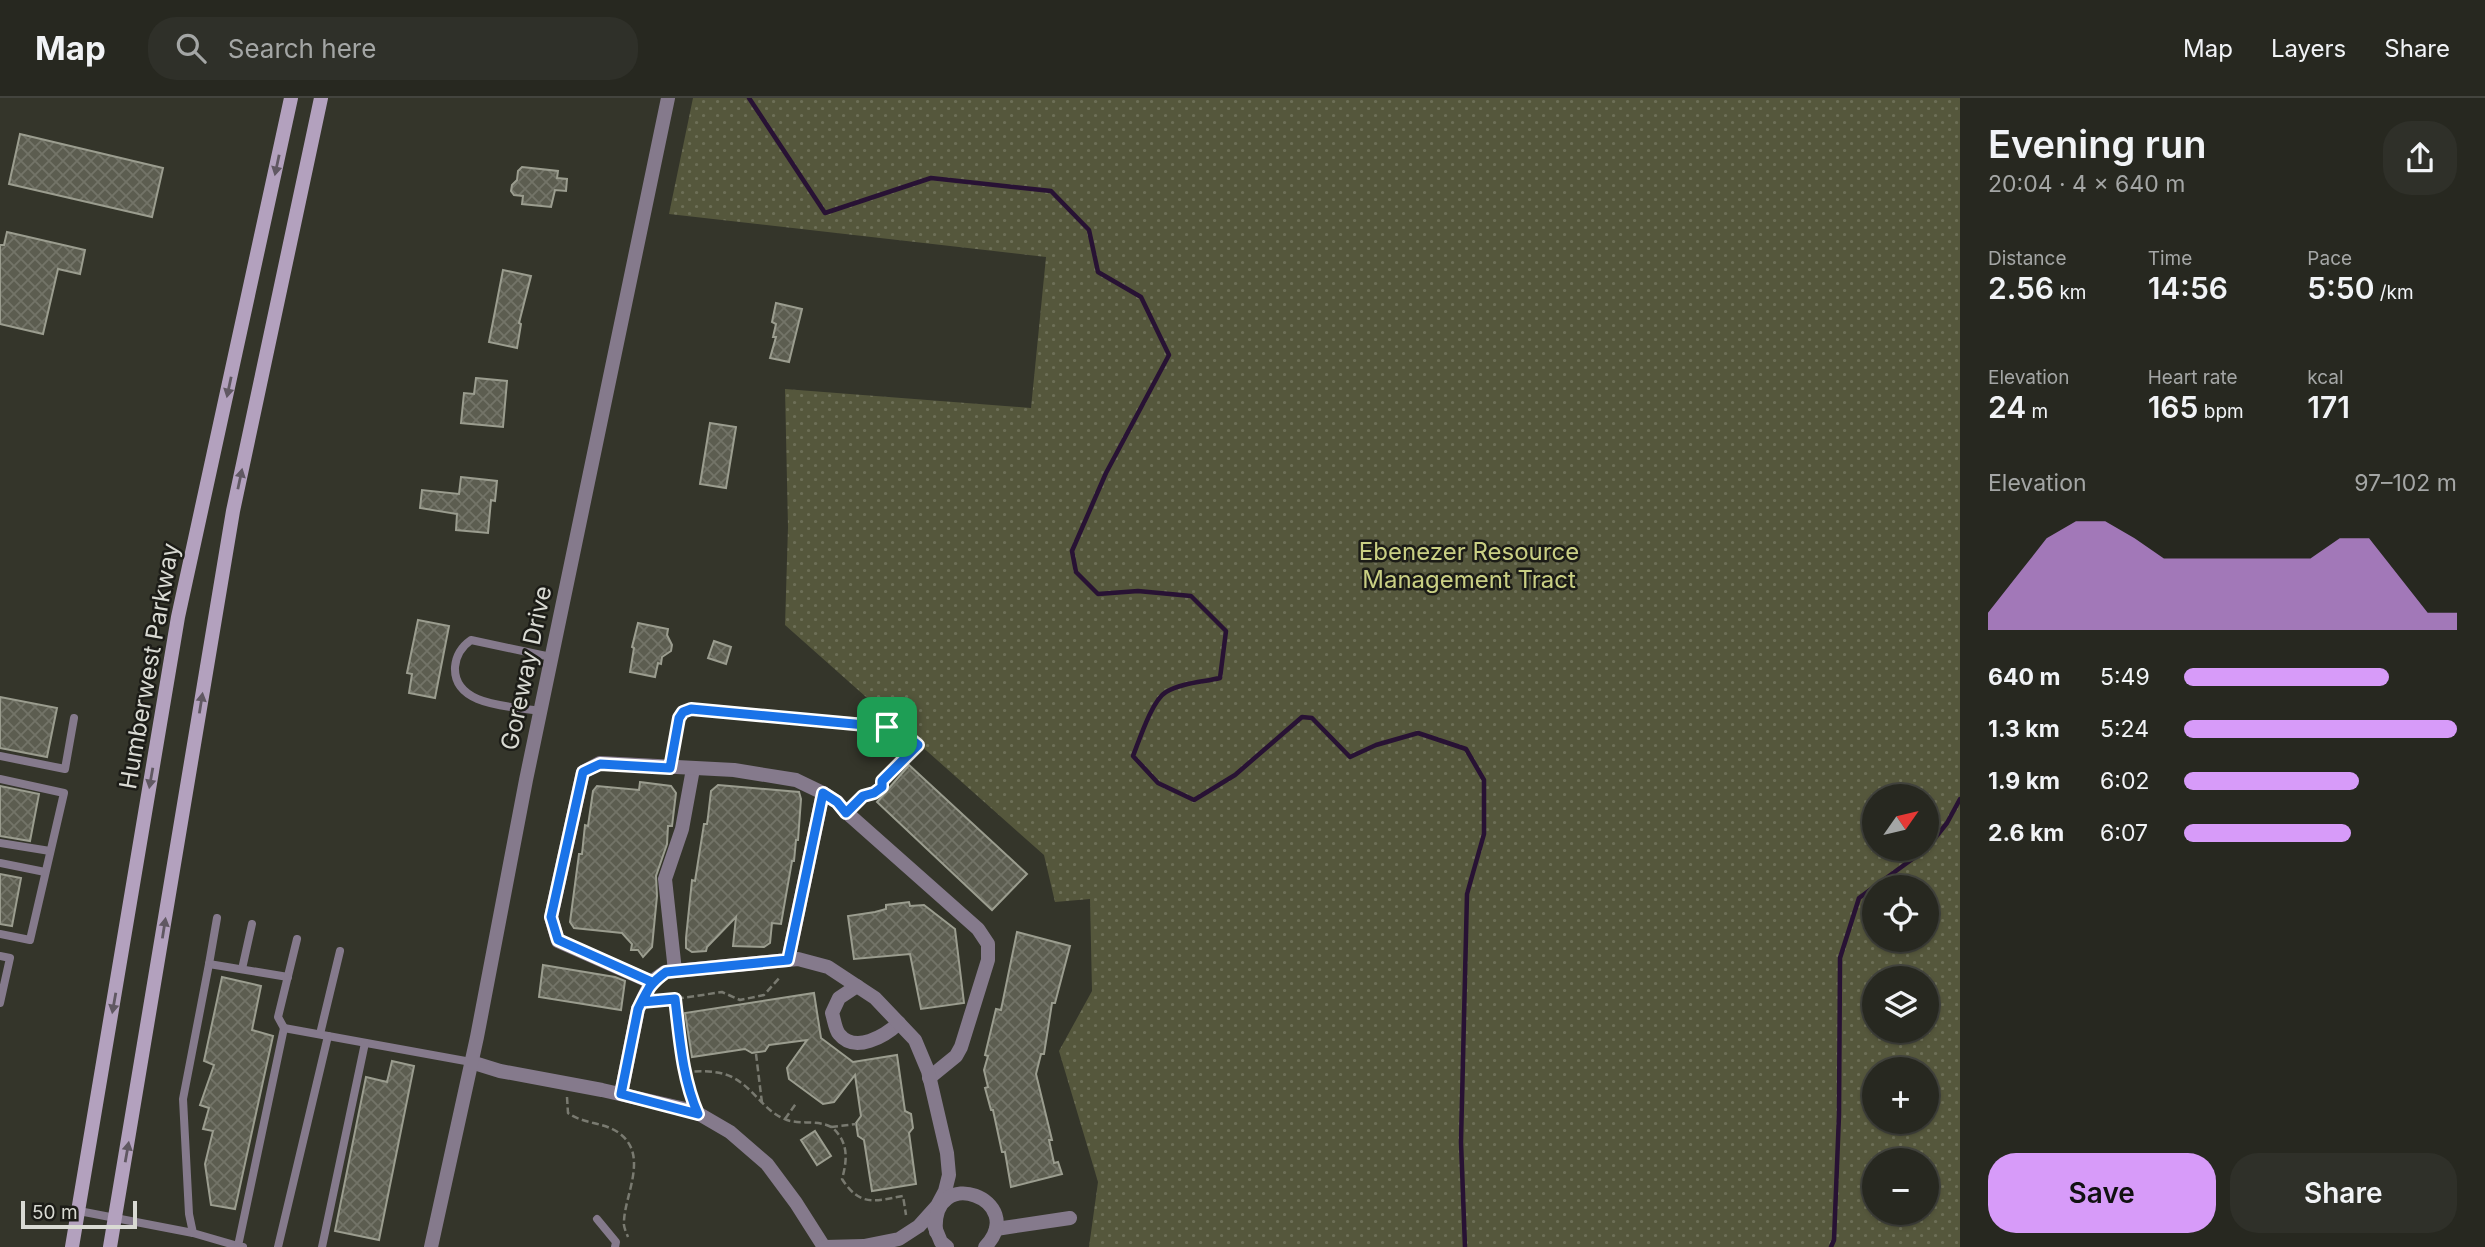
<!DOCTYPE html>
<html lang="en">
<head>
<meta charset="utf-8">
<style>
  body { margin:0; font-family:Inter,sans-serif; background:#2f3029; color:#f1f3f6; height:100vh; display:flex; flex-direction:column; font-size:26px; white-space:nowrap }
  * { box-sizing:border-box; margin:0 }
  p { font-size:23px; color:#a4a6a5 }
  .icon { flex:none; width:38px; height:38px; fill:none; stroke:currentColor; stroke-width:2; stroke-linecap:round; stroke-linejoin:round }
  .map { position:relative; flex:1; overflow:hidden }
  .details { display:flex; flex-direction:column; background:#272820; width:525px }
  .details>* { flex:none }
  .needle { width:46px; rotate:56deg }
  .tools { position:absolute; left:1862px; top:686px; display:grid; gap:14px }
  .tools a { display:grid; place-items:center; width:77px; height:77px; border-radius:50%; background:#272820; box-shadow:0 2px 5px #0004,0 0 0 2px #43443e; font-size:35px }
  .scale { position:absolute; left:21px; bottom:18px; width:116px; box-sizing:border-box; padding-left:7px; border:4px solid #d9dad3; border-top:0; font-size:19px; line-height:24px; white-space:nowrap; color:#d9dad3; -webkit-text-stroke:5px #1c1c17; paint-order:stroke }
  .pin { position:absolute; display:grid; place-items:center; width:60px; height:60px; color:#fff; margin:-30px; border-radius:14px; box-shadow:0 4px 10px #0006 }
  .round { display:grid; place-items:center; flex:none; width:74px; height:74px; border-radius:28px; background:#2f3029 }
  .summary { display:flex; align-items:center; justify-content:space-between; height:119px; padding:0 28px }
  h1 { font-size:38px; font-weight:600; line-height:52px }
  .stats { display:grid; grid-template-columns:repeat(3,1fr); gap:10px; height:119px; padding:7px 28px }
  .stats div { display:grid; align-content:center }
  .stats b { font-size:30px; font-weight:600 }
  .stats small { font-size:19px; font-weight:400 }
  .stats p { font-size:19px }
  .chart { height:196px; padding:14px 28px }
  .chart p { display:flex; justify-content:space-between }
  .chart svg { width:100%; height:126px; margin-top:7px; fill:#d79bf9; opacity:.7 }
  .primary-button { display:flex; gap:14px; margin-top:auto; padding:14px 28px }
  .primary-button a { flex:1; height:80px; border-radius:28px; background:#d79bf9; color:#111; font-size:28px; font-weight:600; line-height:80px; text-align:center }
  .primary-button a+a { background:#2f3029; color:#f1f3f6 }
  ul { padding:0 28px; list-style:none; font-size:23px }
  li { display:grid; grid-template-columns:112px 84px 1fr; align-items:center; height:52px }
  li i { height:18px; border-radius:9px; background:#d79bf9 }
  header { display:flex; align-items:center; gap:42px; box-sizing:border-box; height:98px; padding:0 35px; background:#272820; border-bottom:2px solid #43443e }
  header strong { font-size:33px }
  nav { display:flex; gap:38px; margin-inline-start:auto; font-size:24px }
  .search { width:490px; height:63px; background:#2f3029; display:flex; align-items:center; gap:18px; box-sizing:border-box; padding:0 24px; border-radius:28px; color:#a4a6a5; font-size:26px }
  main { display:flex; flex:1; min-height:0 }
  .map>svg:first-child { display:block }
  .park { fill:url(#park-dots); fill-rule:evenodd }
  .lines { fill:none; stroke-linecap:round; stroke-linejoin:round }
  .stream { stroke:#281234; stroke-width:4.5 }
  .building { fill:url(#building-cross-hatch); stroke:#9b9d8f; stroke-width:2 }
  .path { stroke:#797a70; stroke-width:2.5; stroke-dasharray:7 3.5; stroke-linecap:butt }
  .service { stroke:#857a8c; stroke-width:8 }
  .minor { stroke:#857a8c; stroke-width:14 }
  .tertiary { stroke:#857a8c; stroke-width:14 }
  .secondary { stroke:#b3a1be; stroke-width:14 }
  .oneway { fill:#605862 }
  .route-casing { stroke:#fff; stroke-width:14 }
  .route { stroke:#1a73e8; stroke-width:9 }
  .labels { text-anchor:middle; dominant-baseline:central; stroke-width:5; stroke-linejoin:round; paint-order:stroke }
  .park-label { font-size:24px; fill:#cad084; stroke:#1c1c17 }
  .street-label { font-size:24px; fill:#d9dad3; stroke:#1c1c17 }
</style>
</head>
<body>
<header>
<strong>Map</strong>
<div class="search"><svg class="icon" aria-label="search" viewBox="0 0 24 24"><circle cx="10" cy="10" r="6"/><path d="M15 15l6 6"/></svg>Search here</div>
<nav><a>Map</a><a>Layers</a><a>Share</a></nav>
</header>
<main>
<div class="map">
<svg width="1960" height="1149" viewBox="0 0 1960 1149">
  <defs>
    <pattern id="park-dots" width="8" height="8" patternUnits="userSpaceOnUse" patternTransform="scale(1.75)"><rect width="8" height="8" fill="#55573c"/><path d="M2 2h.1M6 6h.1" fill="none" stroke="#6d6f57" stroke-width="1.8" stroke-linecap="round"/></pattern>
    <pattern id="building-cross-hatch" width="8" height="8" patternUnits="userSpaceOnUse" patternTransform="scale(1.75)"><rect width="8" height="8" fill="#5c5d50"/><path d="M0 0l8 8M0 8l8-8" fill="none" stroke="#737468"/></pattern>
  </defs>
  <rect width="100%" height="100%" fill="#34352a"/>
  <!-- park -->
  <path class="park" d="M693,0h1267v1149h-871l9,-65 -39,-131 33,-60 -2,-92 -35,3 -11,-47 -259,-230 3,-98 -3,-138 246,19 15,-151 -377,-43zM1874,698h53v53h-53zM1874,789h53v53h-53zM1874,880h53v53h-53zM1874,971h53v53h-53zM1874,1062h53v53h-53z"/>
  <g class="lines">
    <!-- stream -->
    <g class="stream">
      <path d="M749,0l76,115 106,-35 120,13 38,39 9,42 43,25 28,58 -63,118 -34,78 4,21 22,22 40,-3 53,5 35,35 -6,47c-17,4 -39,5 -54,14 -14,8 -27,49 -33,64l25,27 36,17 41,-25 67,-58 10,1 38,39 26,-12 42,-12 48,16 18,31v54l-17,60 -6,248 4,105"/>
      <polyline points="1927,750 1947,725 1960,701"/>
      <polyline points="1874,789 1926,751"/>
      <polyline points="1831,1149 1834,1142 1839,1017 1840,860 1859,800 1874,789"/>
    </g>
  </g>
  <!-- building -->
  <g class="building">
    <polygon points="20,36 163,70 152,119 9,86"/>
    <polygon points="522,69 558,73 557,80 567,81 566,93 555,92 551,109 522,106 523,98 514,97 511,93 512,87 517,82 518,73"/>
    <polygon points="7,134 85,152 80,176 58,171 43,236 0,226 0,147 4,147"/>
    <polygon points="503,172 531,178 519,225 521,226 517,250 489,244"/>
    <polygon points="776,205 802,211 789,264 770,260 776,239 773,239 776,226 772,224"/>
    <polygon points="476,280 507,283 503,329 461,325 464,295 474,296"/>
    <polygon points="710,325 736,329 726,390 700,386"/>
    <polygon points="461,379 497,383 495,403 491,402 488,435 456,432 457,416 420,410 422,392 459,396"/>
    <polygon points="418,522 449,528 435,600 409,595 412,576 407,575"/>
    <polygon points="638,525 668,531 667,537 672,547 671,553 662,559 661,566 658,565 655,579 630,574 634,550 632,549"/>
    <polygon points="714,543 731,549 726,566 708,560"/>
    <polygon points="0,599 57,610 47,659 0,650"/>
    <polygon points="909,667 1027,776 992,812 877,704"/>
    <polygon points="640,684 671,688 676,695 672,728 668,728 667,746 656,778 657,798 652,849 643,859 638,852 631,852 632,846 622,835 574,830 570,824 579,756 582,756 585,727 588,728 593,693 597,688 639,692"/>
    <polygon points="718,687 799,694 801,701 798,742 796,742 794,763 792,763 781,826 772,825 770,845 764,849 733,848 736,819 707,849 706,853 692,854 686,850 686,840 692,782 695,783 704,726 707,726 708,719 711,693"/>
    <polygon points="0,688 39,696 30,743 0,738"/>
    <polygon points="0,776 21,780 12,828 0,826"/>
    <polygon points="909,804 910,808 924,807 955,831 964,905 921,911 910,856 854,861 848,818 875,814 886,811 886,807"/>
    <polygon points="1017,834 1070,848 1055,905 1052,905 1044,956 1041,956 1036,976 1052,1042 1049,1042 1054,1065 1058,1064 1062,1076 1011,1089 1005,1054 1002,1054 993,1012 991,1012 985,990 988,989 984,972 988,958 985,957 996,911 1001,912"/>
    <polygon points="543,867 615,879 625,883 621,912 539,899"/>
    <polygon points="222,879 261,888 252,932 273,938 235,1111 211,1107 205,1066 213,1033 203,1031 209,1010 200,1007 214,967 204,963"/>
    <polygon points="814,895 821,940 853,964 897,957 905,1013 911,1016 913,1030 909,1035 916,1086 872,1093 864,1042 858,1038 856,1025 861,1018 855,977 834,1004 823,1006 789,981 787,970 807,942 769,947 765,953 752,955 745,951 692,959 685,915"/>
    <polygon points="392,963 414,968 379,1142 335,1133 366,979 387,984"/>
    <polygon points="815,1033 831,1058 817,1067 801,1042"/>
  </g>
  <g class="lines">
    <!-- path -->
    <g class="path">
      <path d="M673,653c2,-16 2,-36 18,-42l208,20 19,16 -36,36v6c-9,7 -18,8 -27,16"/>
      <polyline points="675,901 684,974 690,997"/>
      <polyline points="656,904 722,894 740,902 764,897 781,878"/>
      <polyline points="756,956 762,1005"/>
      <path d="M684,974c16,-1 33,-2 48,5 22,11 32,35 55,43 15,5 35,-1 47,9 15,15 13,32 8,50 18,28 32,22 61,17l3,19"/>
      <path d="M567,999l1,16c15,11 36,9 51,20 30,22 6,61 5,88 -1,5 2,11 4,16"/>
      <polyline points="785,1021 797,1004"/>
      <polyline points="831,1029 856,1026"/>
    </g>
    <!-- service -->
    <g class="service">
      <path d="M540,613c-28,-5 -87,-4 -85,-44 1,-12 6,-20 16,-27l80,17"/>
      <polyline points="0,658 65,671 74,620"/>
      <polyline points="0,681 64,695 30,842 0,836"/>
      <polyline points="0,745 50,753"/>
      <polyline points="0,765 45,774"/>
      <polyline points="217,820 209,866 288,879"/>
      <polyline points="0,858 10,860 0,905"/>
      <polyline points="209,866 183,1001 189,1116 193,1135 238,1148"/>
      <polyline points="242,871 252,826"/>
      <polyline points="284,930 278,919 297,841"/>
      <polyline points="320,936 340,853"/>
      <polyline points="79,1113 193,1135"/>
      <polyline points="597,1121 616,1144 615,1149"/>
      <polyline points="243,1149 238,1148 284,930 471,964"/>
      <polyline points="278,1149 328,938"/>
      <polyline points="322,1149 365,945"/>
    </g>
    <!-- minor -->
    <g class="minor">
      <polyline points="823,695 837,704 846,714 978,831 988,846 988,862 961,949 956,958 929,980"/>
      <polyline points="675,873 665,781 682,731 693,671"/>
      <polyline points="651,884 558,843 551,819 583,674 600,665 734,672 796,682 823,695 788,862"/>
      <path d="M857,888l-18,12 -7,15c2,6 3,16 7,21 16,20 46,2 60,-11"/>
      <polyline points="471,964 500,973 602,992 694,1013 730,1034 767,1066 796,1105 824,1149"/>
      <polyline points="621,996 638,911 651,884 665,874 798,861 828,869 875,900 915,942 928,973 947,1055 949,1077 945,1093 937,1108 919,1128 899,1141 864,1148 825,1149"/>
      <polyline points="934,1127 941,1144 947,1149"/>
      <polyline points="996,1131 1070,1120"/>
      <path d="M936,1134c-6,-70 94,-32 49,15"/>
    </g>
    <!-- tertiary -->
    <polyline class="tertiary" points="431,1149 477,939 526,682 668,0"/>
    <!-- secondary -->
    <g class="secondary">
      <polyline points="72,1149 178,519 291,0"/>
      <polyline points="110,1149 233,413 321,0"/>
    </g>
  </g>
  <!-- one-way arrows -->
  <defs><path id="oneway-solid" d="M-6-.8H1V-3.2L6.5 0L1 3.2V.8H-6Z" transform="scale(1.75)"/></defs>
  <g class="oneway">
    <use href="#oneway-solid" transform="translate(277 67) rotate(102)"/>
    <use href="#oneway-solid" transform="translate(229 289) rotate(102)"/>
    <use href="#oneway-solid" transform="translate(240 381) rotate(-78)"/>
    <use href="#oneway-solid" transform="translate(201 605) rotate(-81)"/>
    <use href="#oneway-solid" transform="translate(151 680) rotate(100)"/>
    <use href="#oneway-solid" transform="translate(164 830) rotate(-81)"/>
    <use href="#oneway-solid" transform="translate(114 905) rotate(100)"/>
    <use href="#oneway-solid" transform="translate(127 1054) rotate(-80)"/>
  </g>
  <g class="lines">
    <defs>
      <path id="route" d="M887,629l12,2 19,16 -36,36v6l-8,6 -11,3 -17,17 -9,-11 -14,-9 -35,167 -122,12c-17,12 -19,19 -28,37l-17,85 77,20c-16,-37 -18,-75 -23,-115l-33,3 10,-20 -94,-42 -7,-23 32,-145 17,-8 70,4 9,-50 4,-6 8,-3 196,18"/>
    </defs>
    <!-- route casing -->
    <use href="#route" class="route-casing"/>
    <!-- route -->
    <use href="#route" class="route"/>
  </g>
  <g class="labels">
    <!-- park labels -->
    <g class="park-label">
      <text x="1469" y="453">Ebenezer Resource<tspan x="1469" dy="28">Management Tract</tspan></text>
    </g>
    <!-- street labels -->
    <g class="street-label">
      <text transform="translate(149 568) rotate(-80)">Humberwest Parkway</text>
      <text transform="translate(526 570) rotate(-78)">Goreway Drive</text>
    </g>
  </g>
</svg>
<div class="tools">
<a><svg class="needle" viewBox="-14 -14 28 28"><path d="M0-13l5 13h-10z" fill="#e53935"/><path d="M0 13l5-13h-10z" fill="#a4a6a5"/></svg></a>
<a><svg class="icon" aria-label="locate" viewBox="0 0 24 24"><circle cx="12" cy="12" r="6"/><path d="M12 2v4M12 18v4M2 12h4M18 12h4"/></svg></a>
<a><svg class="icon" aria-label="layers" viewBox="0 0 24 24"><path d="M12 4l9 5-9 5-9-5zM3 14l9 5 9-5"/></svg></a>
<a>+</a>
<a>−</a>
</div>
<div class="scale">50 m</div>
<div class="pin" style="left:887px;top:629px;background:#1e9e55"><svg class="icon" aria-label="arrive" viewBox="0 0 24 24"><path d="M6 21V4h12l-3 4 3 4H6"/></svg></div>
</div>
<section class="details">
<div class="summary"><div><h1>Evening run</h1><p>20:04 · 4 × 640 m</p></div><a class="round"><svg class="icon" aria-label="share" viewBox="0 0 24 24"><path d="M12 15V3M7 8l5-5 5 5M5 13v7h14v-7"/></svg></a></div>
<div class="stats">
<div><p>Distance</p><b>2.56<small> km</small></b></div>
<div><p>Time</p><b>14:56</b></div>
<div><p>Pace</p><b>5:50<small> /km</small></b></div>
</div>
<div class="stats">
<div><p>Elevation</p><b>24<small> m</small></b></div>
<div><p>Heart rate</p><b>165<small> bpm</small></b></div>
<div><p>kcal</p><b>171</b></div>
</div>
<div class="chart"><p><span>Elevation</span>97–102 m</p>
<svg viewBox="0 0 160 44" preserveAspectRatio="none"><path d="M0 44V38L10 25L20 12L30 6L40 6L50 12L60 19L70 19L80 19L90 19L100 19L110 19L120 12L130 12L140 25L150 38L160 38V44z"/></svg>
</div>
<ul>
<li><b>640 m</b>5:49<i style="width:75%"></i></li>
<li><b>1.3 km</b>5:24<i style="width:100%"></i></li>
<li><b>1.9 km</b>6:02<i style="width:64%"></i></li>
<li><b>2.6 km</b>6:07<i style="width:61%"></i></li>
</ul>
<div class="primary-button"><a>Save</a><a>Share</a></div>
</section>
</main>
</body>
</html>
